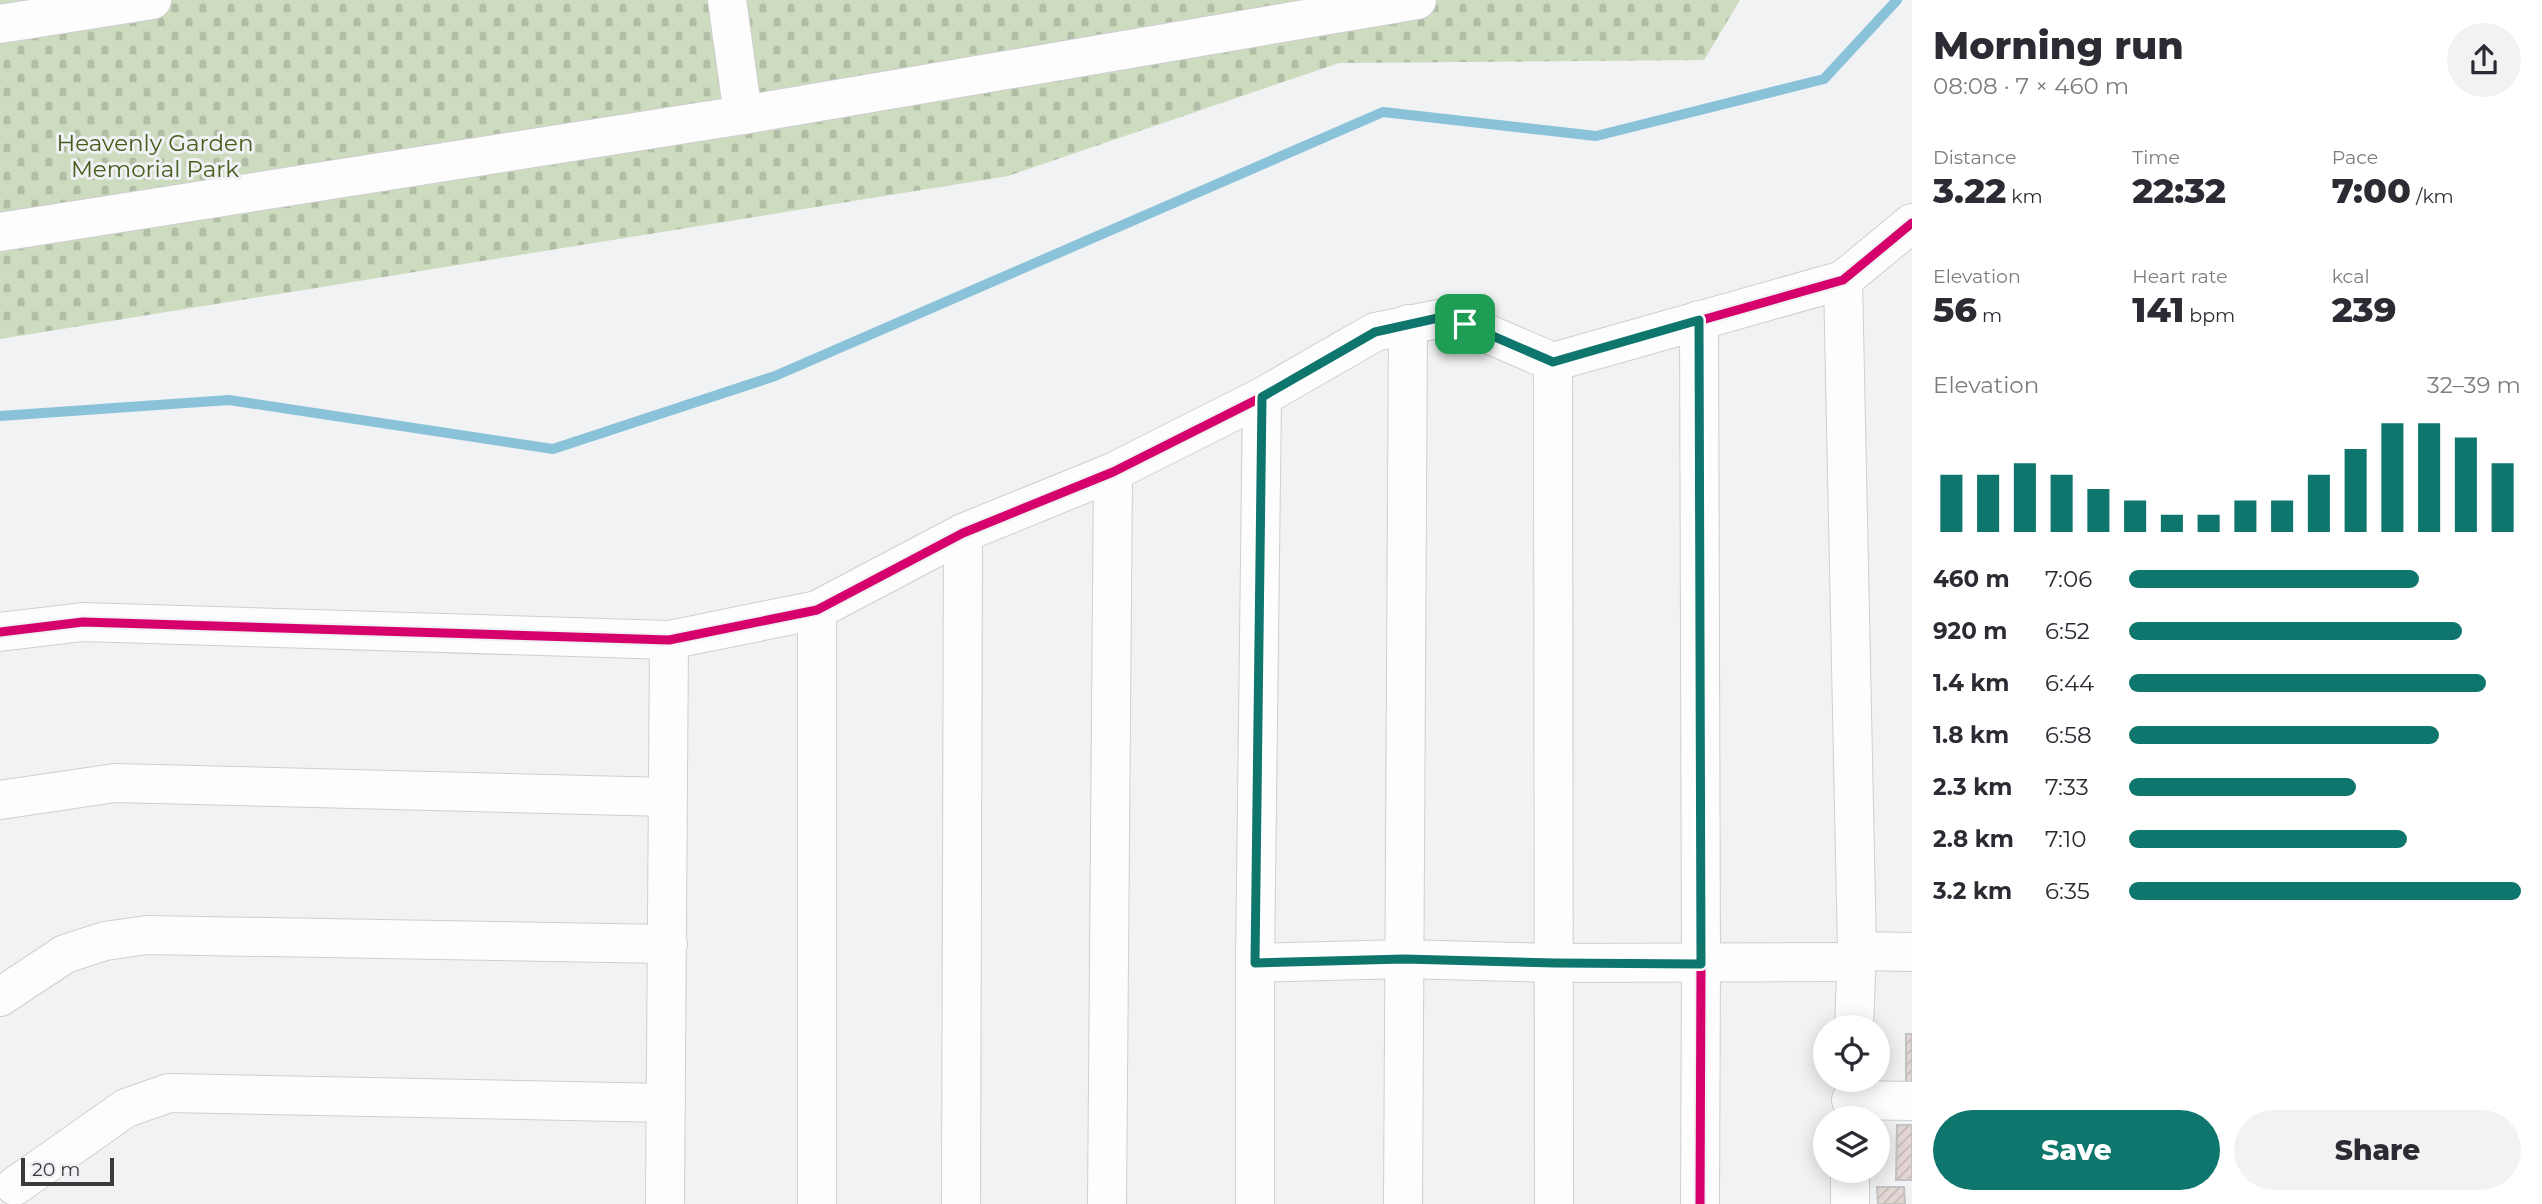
<!DOCTYPE html>
<html lang="en">
<head>
<meta charset="utf-8">
<style>
  body { margin:0; font-family:Montserrat,sans-serif; background:#f2f2f3; color:#2b2b33; height:100vh; display:flex; flex-direction:column; font-size:26px; white-space:nowrap }
  * { box-sizing:border-box; margin:0 }
  p { font-size:23px; color:#7c7c81 }
  .icon { flex:none; width:38px; height:38px; fill:none; stroke:currentColor; stroke-width:2; stroke-linecap:round; stroke-linejoin:round }
  .map { position:relative; flex:1; overflow:hidden }
  .panel { display:flex; flex-direction:column; background:#fff; width:630px }
  .panel>* { flex:none }
  .buttons { position:absolute; left:1813px; top:1015px; display:grid; gap:14px }
  .buttons a { display:grid; place-items:center; width:77px; height:77px; border-radius:50%; background:#fff; box-shadow:0 4px 18px #0003; font-size:35px }
  .scale { position:absolute; left:21px; bottom:18px; width:93px; box-sizing:border-box; padding-left:7px; border:4px solid #3a3a3c; border-top:0; font-size:19px; line-height:24px; white-space:nowrap; color:#3a3a3c; -webkit-text-stroke:5px #f0f1f4; paint-order:stroke }
  .pin { position:absolute; display:grid; place-items:center; width:60px; height:60px; color:#fff; margin:-30px; border-radius:14px; box-shadow:0 4px 10px #0006 }
  .round { display:grid; place-items:center; flex:none; width:74px; height:74px; border-radius:37px; background:#f2f2f3 }
  .summary { display:flex; align-items:center; justify-content:space-between; height:119px; padding:0 21px }
  h1 { font-size:38px; font-weight:800; line-height:52px }
  .figures { display:grid; grid-template-columns:repeat(3,1fr); gap:10px; height:119px; padding:7px 21px }
  .figures div { display:grid; align-content:center }
  .figures b { font-size:35px; font-weight:800 }
  .figures small { font-size:19px; font-weight:400 }
  .figures p { font-size:19px }
  .chart { height:196px; padding:14px 21px }
  .chart p { display:flex; justify-content:space-between }
  .chart svg { width:100%; height:126px; margin-top:7px; stroke:#0f766e; stroke-width:6 }
  .cta { display:flex; gap:14px; margin-top:auto; padding:14px 21px }
  .cta a { flex:1; height:80px; border-radius:42px; background:#0f766e; color:#fff; font-size:28px; font-weight:800; line-height:80px; text-align:center }
  .cta a+a { background:#f2f2f3; color:#2b2b33 }
  ul { padding:0 21px; list-style:none; font-size:23px }
  li { display:grid; grid-template-columns:112px 84px 1fr; align-items:center; height:52px }
  li i { height:18px; border-radius:9px; background:#0f766e }
  main { display:flex; flex:1; min-height:0 }
  .map>svg:first-child { display:block }
  .cemetery { fill:url(#cemetery-stones) }
  .lines { fill:none; stroke-linecap:round; stroke-linejoin:round }
  .stream { stroke:#89c2d9; stroke-width:10 }
  .building { fill:url(#building-hatch); stroke:#c2c2c2; stroke-width:2 }
  .minor-casing { stroke:#cfcfd1; stroke-width:40 }
  .minor { stroke:#fdfdfd; stroke-width:38 }
  .cycleway-casing { stroke:#f0f1f4; stroke-width:13 }
  .cycleway { stroke:#d6006c; stroke-width:9 }
  .route-casing { stroke:#fff; stroke-width:14 }
  .route { stroke:#0f766e; stroke-width:9 }
  .labels { text-anchor:middle; dominant-baseline:central; stroke-width:6; stroke-linejoin:round; paint-order:stroke }
  .park-label { font-size:23px; fill:#445e1a; stroke:#f0f1f4 }
</style>
</head>
<body>
<main>
<div class="map">
<svg width="1912" height="1204" viewBox="0 0 1912 1204">
  <defs>
    <pattern id="cemetery-stones" width="16" height="16" patternUnits="userSpaceOnUse" patternTransform="scale(1.75)"><rect width="16" height="16" fill="#cddbbe"/><path d="M2 7V4a2 2 0 0 1 4 0v3zM10 15v-3a2 2 0 0 1 4 0v3z" fill="#b1bda4"/></pattern>
    <pattern id="building-hatch" width="6" height="6" patternUnits="userSpaceOnUse" patternTransform="scale(1.75)"><rect width="6" height="6" fill="#e3d5d3"/><path d="M-1 1l2-2M0 6l6-6M5 7l2-2" fill="none" stroke="#c4b8b6"/></pattern>
  </defs>
  <rect width="100%" height="100%" fill="#f1f2f3"/>
  <!-- cemetery -->
  <polygon class="cemetery" points="0,0 1740,0 1704,60 1339,63 1008,176 0,339"/>
  <g class="lines">
    <!-- stream -->
    <polyline class="stream" points="0,416 229,400 553,449 775,376 1383,112 1596,136 1824,79 1897,0"/>
  </g>
  <!-- building -->
  <g class="building">
    <rect x="1906" y="1034" width="6" height="49"/>
    <polygon points="1897,1125 1912,1125 1912,1180 1896,1180"/>
    <polygon points="1877,1187 1904,1187 1905,1204 1878,1204"/>
  </g>
  <g class="lines">
    <defs>
      <g id="minor">
        <polyline points="727,0 743,115"/>
        <polyline points="0,24 152,0"/>
        <polyline points="0,232 743,115 1417,0"/>
        <polyline points="1843,280 1857,951 1854,1027"/>
        <polyline points="1699,320 1701,964 1700,1204"/>
        <polyline points="1553,362 1554,1204"/>
        <polyline points="0,632 83,622 669,640 817,610 963,533 1113,472 1262,397 1375,332 1438,319 1465,324 1553,362 1843,280 1912,223"/>
        <polyline points="0,800 115,783 667,797"/>
        <polyline points="1857,951 1912,952"/>
        <polyline points="1255,963 1403,959 1555,963 1856,962"/>
        <polyline points="0,997 65,954 105,941 147,935 668,944"/>
        <polyline points="1851,1100 1912,1101"/>
        <polyline points="15,1186 126,1108 169,1093 666,1103"/>
        <polyline points="665,1204 669,640"/>
        <polyline points="817,1204 817,610"/>
        <polyline points="961,1204 963,533"/>
        <polyline points="1107,1204 1113,472"/>
        <polyline points="1255,1204 1255,963 1262,397"/>
        <polyline points="1403,1204 1408,324"/>
        <polyline points="1850,1204 1850,1171"/>
      </g>
    </defs>
    <!-- minor casing -->
    <use href="#minor" class="minor-casing"/>
    <!-- minor -->
    <use href="#minor" class="minor"/>
    <defs>
      <g id="cycleway">
        <polyline points="1699,320 1701,964 1700,1204"/>
        <polyline points="0,632 83,622 669,640 817,610 963,533 1113,472 1262,397 1375,332 1438,319 1465,324 1553,362 1843,280 1912,223"/>
      </g>
    </defs>
    <!-- cycleway casing -->
    <use href="#cycleway" class="cycleway-casing"/>
    <!-- cycleway -->
    <use href="#cycleway" class="cycleway"/>
  </g>
  <g class="lines">
    <defs>
      <polygon id="route" points="1438,318 1465,324 1553,362 1699,320 1701,964 1555,963 1404,959 1255,963 1262,397 1375,332"/>
    </defs>
    <!-- route casing -->
    <use href="#route" class="route-casing"/>
    <!-- route -->
    <use href="#route" class="route"/>
  </g>
  <g class="labels">
    <!-- park labels -->
    <g class="park-label">
      <text x="155" y="143">Heavenly Garden<tspan x="155" dy="26">Memorial Park</tspan></text>
    </g>
  </g>
</svg>
<div class="buttons">
<a><svg class="icon" aria-label="locate" viewBox="0 0 24 24"><circle cx="12" cy="12" r="6"/><path d="M12 2v4M12 18v4M2 12h4M18 12h4"/></svg></a>
<a><svg class="icon" aria-label="layers" viewBox="0 0 24 24"><path d="M12 4l9 5-9 5-9-5zM3 14l9 5 9-5"/></svg></a>
</div>
<div class="scale">20 m</div>
<div class="pin" style="left:1465px;top:324px;background:#1e9e55"><svg class="icon" aria-label="arrive" viewBox="0 0 24 24"><path d="M6 21V4h12l-3 4 3 4H6"/></svg></div>
</div>
<section class="panel">
<div class="summary"><div><h1>Morning run</h1><p>08:08 · 7 × 460 m</p></div><a class="round"><svg class="icon" aria-label="share" viewBox="0 0 24 24"><path d="M12 15V3M7 8l5-5 5 5M5 13v7h14v-7"/></svg></a></div>
<div class="figures">
<div><p>Distance</p><b>3.22<small> km</small></b></div>
<div><p>Time</p><b>22:32</b></div>
<div><p>Pace</p><b>7:00<small> /km</small></b></div>
</div>
<div class="figures">
<div><p>Elevation</p><b>56<small> m</small></b></div>
<div><p>Heart rate</p><b>141<small> bpm</small></b></div>
<div><p>kcal</p><b>239</b></div>
</div>
<div class="chart"><p><span>Elevation</span>32–39 m</p>
<svg viewBox="0 0 160 44" preserveAspectRatio="none"><path d="M5 44V24M15 44V24M25 44V20M35 44V24M45 44V29M55 44V33M65 44V38M75 44V38M85 44V33M95 44V33M105 44V24M115 44V15M125 44V6M135 44V6M145 44V11M155 44V20"/></svg>
</div>
<ul>
<li><b>460 m</b>7:06<i style="width:74%"></i></li>
<li><b>920 m</b>6:52<i style="width:85%"></i></li>
<li><b>1.4 km</b>6:44<i style="width:91%"></i></li>
<li><b>1.8 km</b>6:58<i style="width:79%"></i></li>
<li><b>2.3 km</b>7:33<i style="width:58%"></i></li>
<li><b>2.8 km</b>7:10<i style="width:71%"></i></li>
<li><b>3.2 km</b>6:35<i style="width:100%"></i></li>
</ul>
<div class="cta"><a>Save</a><a>Share</a></div>
</section>
</main>
</body>
</html>
